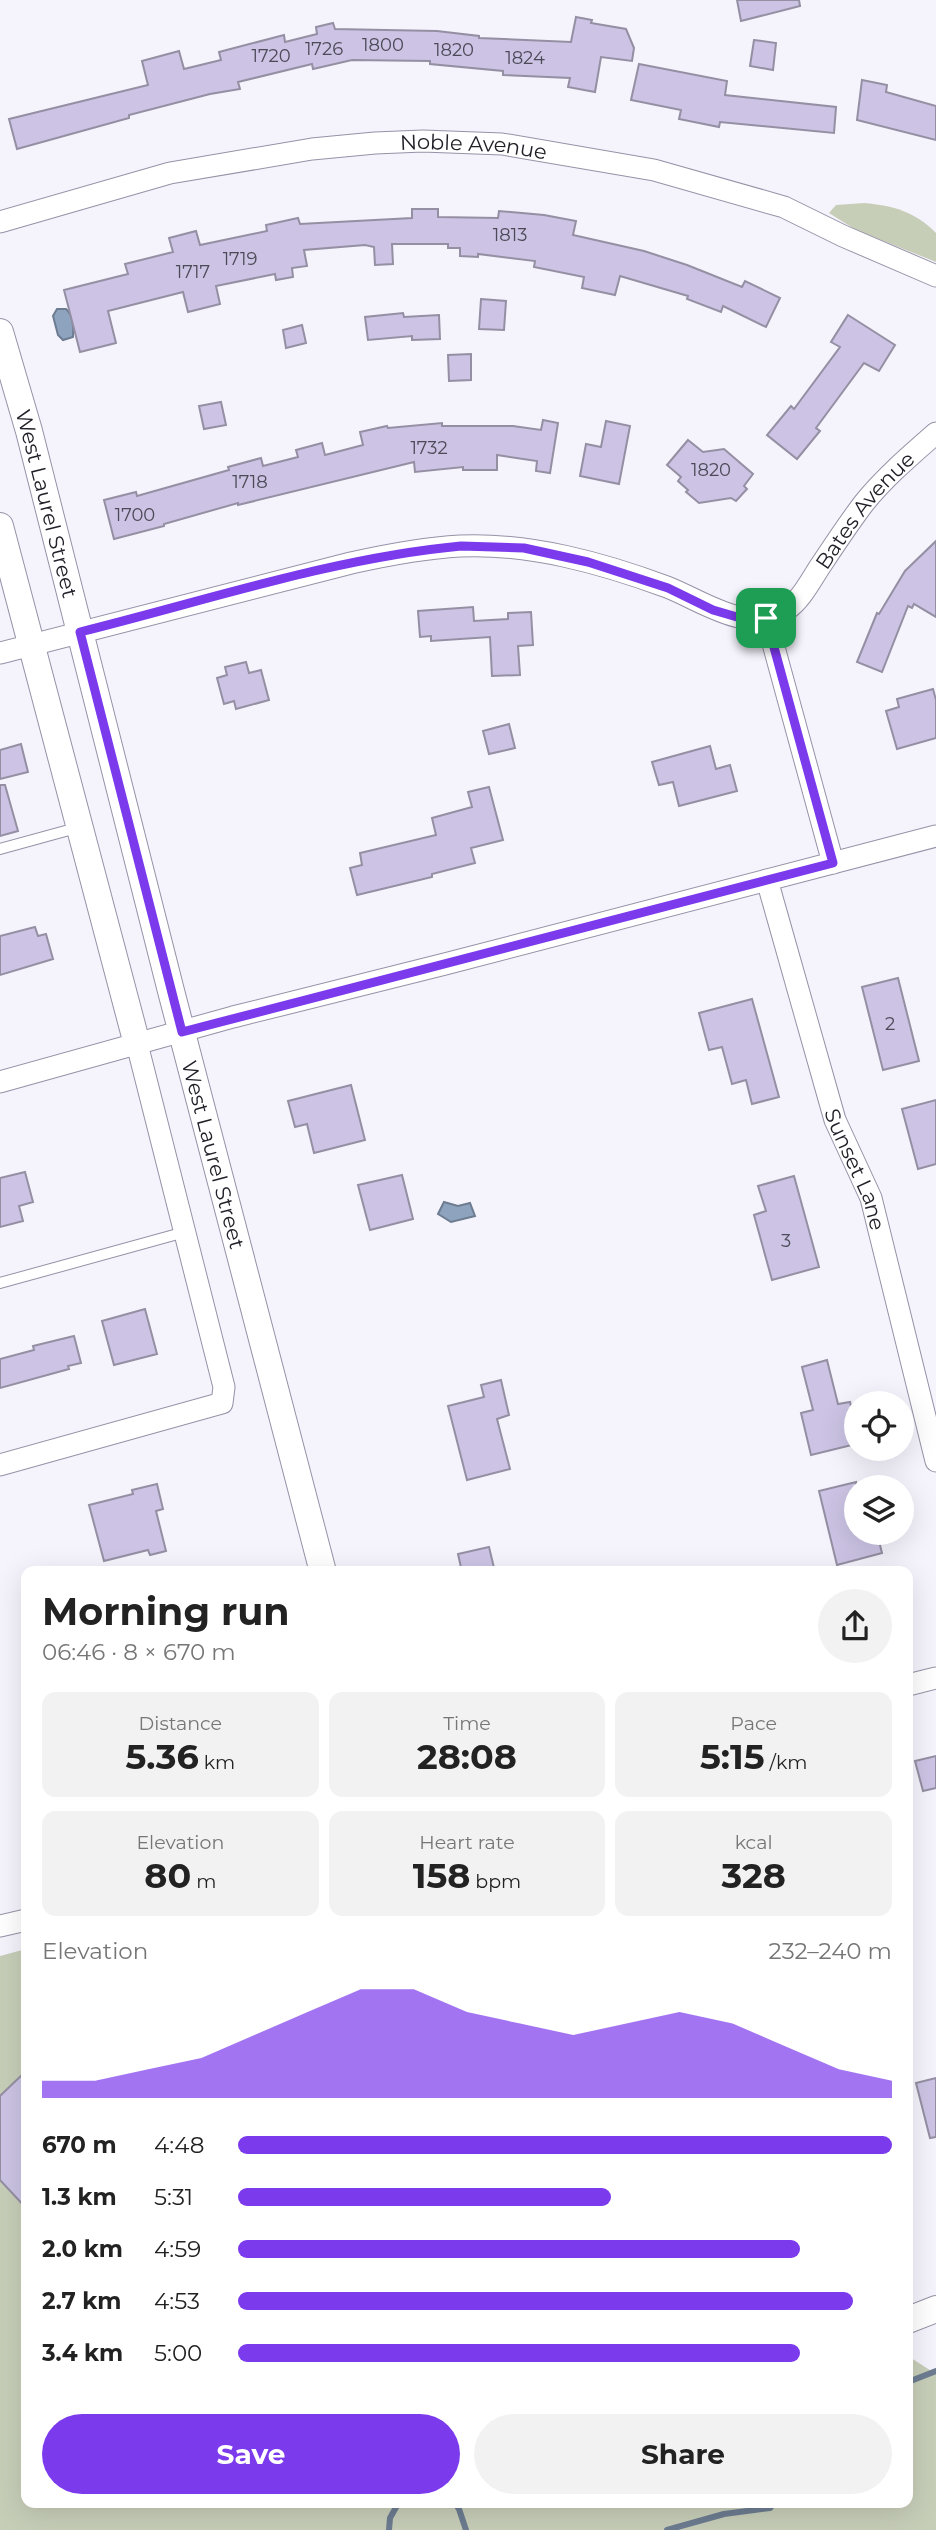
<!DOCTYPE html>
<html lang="en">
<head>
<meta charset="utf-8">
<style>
  body { margin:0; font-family:Montserrat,sans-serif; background:#f2f2f2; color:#222; height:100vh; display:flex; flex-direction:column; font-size:26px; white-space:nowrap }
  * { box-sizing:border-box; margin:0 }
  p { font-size:23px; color:#767676 }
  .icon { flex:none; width:38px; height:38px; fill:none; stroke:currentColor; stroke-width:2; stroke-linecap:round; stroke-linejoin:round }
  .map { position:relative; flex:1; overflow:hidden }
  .sheet { position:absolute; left:21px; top:1566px; width:892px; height:942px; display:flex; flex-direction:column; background:#fff; border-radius:14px; box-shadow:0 7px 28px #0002 }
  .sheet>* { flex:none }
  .fabs { position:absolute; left:844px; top:1391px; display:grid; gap:14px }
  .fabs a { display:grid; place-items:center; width:70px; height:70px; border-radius:50%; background:#fff; box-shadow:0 7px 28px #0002; font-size:35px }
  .pin { position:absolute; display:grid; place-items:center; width:60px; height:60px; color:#fff; margin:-30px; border-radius:14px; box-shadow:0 4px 10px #0006 }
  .round { display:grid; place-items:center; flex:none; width:74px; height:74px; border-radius:37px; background:#f2f2f2 }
  .headline { display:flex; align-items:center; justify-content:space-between; height:119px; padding:0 21px }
  h1 { font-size:38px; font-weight:700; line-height:52px }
  .metrics { display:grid; grid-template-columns:repeat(3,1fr); gap:10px; height:119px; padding:7px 21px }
  .metrics div { display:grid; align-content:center; border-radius:14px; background:#f2f2f2; text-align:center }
  .metrics b { font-size:35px; font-weight:700 }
  .metrics small { font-size:19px; font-weight:400 }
  .metrics p { font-size:19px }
  .chart { height:196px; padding:14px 21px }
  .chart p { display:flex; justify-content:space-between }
  .chart svg { width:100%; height:126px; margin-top:7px; fill:#7c3aed; opacity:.7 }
  .action { display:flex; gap:14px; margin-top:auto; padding:14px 21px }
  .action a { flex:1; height:80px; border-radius:42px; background:#7c3aed; color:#fff; font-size:28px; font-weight:700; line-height:80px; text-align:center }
  .action a+a { background:#f2f2f2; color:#222 }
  ul { padding:0 21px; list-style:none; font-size:23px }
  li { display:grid; grid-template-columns:112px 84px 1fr; align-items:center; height:52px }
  li i { height:18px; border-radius:9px; background:#7c3aed }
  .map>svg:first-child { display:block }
  .green { fill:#c7ceb8 }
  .water { fill:#8da3be; stroke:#6d7c91; stroke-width:2 }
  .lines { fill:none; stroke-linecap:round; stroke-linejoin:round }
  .stream { stroke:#6d7c91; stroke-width:6 }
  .building { fill:#cdc4e5; stroke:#958fa3; stroke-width:2 }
  .service-casing { stroke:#9692a7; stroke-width:12 }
  .minor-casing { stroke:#9692a7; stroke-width:23 }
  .tertiary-casing { stroke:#9692a7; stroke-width:28 }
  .service { stroke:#fff; stroke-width:10 }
  .minor { stroke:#fff; stroke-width:21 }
  .tertiary { stroke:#fff; stroke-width:26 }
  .route-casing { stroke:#fff; stroke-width:14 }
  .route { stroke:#7c3aed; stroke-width:9 }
  .labels { text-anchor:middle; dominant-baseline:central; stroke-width:5; stroke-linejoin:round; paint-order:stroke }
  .number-label { font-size:18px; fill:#4d4a58 }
  .street-label { font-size:21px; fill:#222129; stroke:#fff }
</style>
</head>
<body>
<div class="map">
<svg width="936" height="2530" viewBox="0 0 936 2530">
  <rect width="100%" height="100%" fill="#f5f3fc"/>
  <!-- green -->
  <g class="green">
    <path d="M864,203c30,3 50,8 72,30v29l-80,-32 -27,-17 7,-8z"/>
    <polygon points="26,1949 26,2502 908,2502 908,2356 936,2374 936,2530 0,2530 0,1956"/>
  </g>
  <!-- water -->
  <g class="water">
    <path d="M57,309h9c7,6 8,19 7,28l-10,3 -5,-5 -5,-19z"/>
    <polygon points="444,1202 458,1206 470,1203 475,1216 451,1222 438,1214"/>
  </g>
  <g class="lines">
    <!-- stream -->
    <g class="stream">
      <polyline points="908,2382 936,2371"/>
      <polyline points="454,2502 459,2509 466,2530"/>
      <polyline points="389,2530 390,2518 399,2502"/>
      <polyline points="667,2530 724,2514 770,2508 775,2502"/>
    </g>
  </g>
  <!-- building -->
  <g class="building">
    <polygon points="737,0 799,0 800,6 741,21"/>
    <polygon points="576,17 592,20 591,23 626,29 634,48 632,61 601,57 595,92 568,87 570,78 503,75 503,71 430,64 430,61 352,60 313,69 312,64 238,82 240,89 210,94 129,115 129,118 17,149 9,119 148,85 142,61 179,51 184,69 221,60 219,52 284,35 285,42 317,34 316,27 333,23 335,29 437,31 479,36 479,38 571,42"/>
    <polygon points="754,40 776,43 773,70 750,66"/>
    <polygon points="639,64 727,81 725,95 836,107 834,133 720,122 719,127 679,119 681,110 631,100"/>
    <polygon points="862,80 887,85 886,92 936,106 936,140 857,120"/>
    <polygon points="412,209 438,209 438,217 498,218 499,211 544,215 576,221 573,235 644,251 687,265 742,287 745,281 780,298 766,327 723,306 721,312 687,299 688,296 620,276 615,295 582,288 584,277 534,267 535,261 478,254 478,257 460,256 460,248 448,248 448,244 392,244 393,264 375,265 374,247 365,245 304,250 307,266 292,268 293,277 276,280 275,274 216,286 220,304 188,312 183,292 108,311 116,343 80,352 64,290 128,274 125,264 173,252 169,238 196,231 200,245 267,231 266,225 298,218 300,224 412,218"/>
    <polygon points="481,299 506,301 504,330 479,329"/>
    <polygon points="403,313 404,317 439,315 440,339 412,340 412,336 368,340 365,317"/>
    <polygon points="848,315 895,345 879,371 864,363 816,428 820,431 797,459 767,435 791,406 794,409 840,347 831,342"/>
    <polygon points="302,325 306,343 286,348 283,330"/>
    <polygon points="471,354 471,380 449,381 448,355"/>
    <polygon points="221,402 226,425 204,429 199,406"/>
    <polygon points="543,420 558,423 550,473 536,471 537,461 497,455 497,470 463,470 463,467 415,472 414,462 238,505 238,503 164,524 164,526 114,539 104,500 136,492 137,496 229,470 228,467 261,458 263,466 298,457 296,450 322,443 325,455 363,445 360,432 387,426 388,428 442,423 442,426 513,426 541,430"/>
    <polygon points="606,421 630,426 619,484 580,476 586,444 601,447"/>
    <polygon points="688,440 703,452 724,449 753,474 744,486 747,489 736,501 731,498 699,503 686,492 688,490 678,481 681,477 667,465"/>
    <polygon points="936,541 936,617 914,604 912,608 908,606 882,672 857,662 877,613 879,614 905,571"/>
    <polygon points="473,607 474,621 508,619 508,613 531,612 533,645 518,646 520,675 492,676 490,637 431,641 431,636 420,637 418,611"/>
    <polygon points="246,662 249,673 261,670 269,700 236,709 234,701 224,704 217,678 227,675 225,667"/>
    <polygon points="933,689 936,700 936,738 897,749 886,711 899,707 897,699"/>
    <polygon points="509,724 515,748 489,754 483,731"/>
    <polygon points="21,744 28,772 0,779 0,750"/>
    <polygon points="710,746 716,769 730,765 737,791 679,806 673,782 659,785 652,762"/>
    <polygon points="0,785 5,785 18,831 0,836"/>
    <polygon points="489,787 503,840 471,848 475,863 432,874 432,877 357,895 350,868 362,865 360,853 436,835 432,818 472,807 468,792"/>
    <polygon points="35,927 38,936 46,934 53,959 0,975 0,936"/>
    <polygon points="898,978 919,1061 883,1070 862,987"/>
    <polygon points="752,999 779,1097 752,1104 746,1080 732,1084 722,1047 709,1050 699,1013"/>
    <polygon points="351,1085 365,1140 314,1153 307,1124 295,1127 288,1101"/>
    <polygon points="936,1100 936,1164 918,1169 902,1109"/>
    <polygon points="25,1172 33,1202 19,1206 23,1221 0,1227 0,1178"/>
    <polygon points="402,1175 413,1219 370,1230 358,1185"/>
    <polygon points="794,1176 819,1267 772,1280 754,1215 766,1211 758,1186"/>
    <polygon points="145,1309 157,1354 114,1365 102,1321"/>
    <polygon points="74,1336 81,1363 68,1366 69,1369 0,1388 0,1359 34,1350 33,1346"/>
    <polygon points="827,1360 838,1404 850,1402 856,1427 856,1444 811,1455 801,1413 813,1410 802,1367"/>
    <polygon points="501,1380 509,1415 497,1419 510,1469 467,1480 448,1406 484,1397 481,1385"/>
    <polygon points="856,1482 856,1533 877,1533 882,1553 837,1565 819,1491"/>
    <polygon points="157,1484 163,1509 156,1511 166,1551 150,1555 148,1550 104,1561 89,1505 133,1494 132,1490"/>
    <polygon points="489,1547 495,1572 462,1572 458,1554"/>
    <polygon points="936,1756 936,1788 923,1791 915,1761"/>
    <polygon points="26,2071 26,2208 0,2180 0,2096"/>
    <polygon points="936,2078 936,2137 930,2138 916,2083"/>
  </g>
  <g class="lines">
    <defs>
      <g id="service">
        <polyline points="0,849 80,827"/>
        <polyline points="0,1283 185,1232"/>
      </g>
      <g id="minor">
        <path id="s1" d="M0,222l170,-49 142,-24 63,-6 48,-2 79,3 152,26 130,37 59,29 93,40"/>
        <polyline points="766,618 833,863"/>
        <path id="s2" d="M0,653l351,-90c36,-8 72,-15 109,-17 70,-3 142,17 207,41 36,14 80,48 119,23 14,-9 24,-28 33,-42 14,-21 29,-44 45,-65 21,-26 47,-48 72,-70"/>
        <path id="s3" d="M767,880l68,240 36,78 65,263"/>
        <polyline points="0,1082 233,1017 445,964 936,836"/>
        <polyline points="0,1465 222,1403 224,1387 137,1044"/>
        <polyline points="908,1685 936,1678"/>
        <polyline points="0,1926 26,1920"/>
      </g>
      <g id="tertiary">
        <path id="s4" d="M0,332l29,99 142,560 152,581"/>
        <polyline points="0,526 137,1044"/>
        <polyline points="908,2320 936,2309"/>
      </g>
    </defs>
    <!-- service casing -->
    <use href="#service" class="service-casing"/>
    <!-- minor casing -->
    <use href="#minor" class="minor-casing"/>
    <!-- tertiary casing -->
    <use href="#tertiary" class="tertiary-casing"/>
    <!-- service -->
    <use href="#service" class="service"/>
    <!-- minor -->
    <use href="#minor" class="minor"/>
    <!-- tertiary -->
    <use href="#tertiary" class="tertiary"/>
  </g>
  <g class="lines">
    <defs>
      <path id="route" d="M461,546l63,2 64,14 80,26 45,22 24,7 29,1 67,245 -651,169 -102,-400c125,-31 253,-74 381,-86z"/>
    </defs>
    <!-- route casing -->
    <use href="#route" class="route-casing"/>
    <!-- route -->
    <use href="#route" class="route"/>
  </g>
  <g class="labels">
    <!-- number labels -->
    <g class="number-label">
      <text x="383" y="45">1800</text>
      <text x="324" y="49">1726</text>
      <text x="454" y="50">1820</text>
      <text x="271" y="56">1720</text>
      <text x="525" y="58">1824</text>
      <text x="510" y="235">1813</text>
      <text x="240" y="259">1719</text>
      <text x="193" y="272">1717</text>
      <text x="429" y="448">1732</text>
      <text x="711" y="470">1820</text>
      <text x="250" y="482">1718</text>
      <text x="135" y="515">1700</text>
      <text x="890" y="1024">2</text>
      <text x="786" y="1241">3</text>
    </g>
    <!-- street labels -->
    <g class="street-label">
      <text stroke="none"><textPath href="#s1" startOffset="483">Noble Avenue</textPath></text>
      <text stroke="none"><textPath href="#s4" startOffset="178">West Laurel Street</textPath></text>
      <text stroke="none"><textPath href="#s2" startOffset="940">Bates Avenue</textPath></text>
      <text stroke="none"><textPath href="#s4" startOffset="850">West Laurel Street</textPath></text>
      <text stroke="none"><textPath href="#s3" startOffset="303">Sunset Lane</textPath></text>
    </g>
  </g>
</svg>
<div class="fabs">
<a><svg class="icon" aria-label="locate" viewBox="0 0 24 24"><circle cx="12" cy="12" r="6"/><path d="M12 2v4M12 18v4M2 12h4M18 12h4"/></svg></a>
<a><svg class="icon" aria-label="layers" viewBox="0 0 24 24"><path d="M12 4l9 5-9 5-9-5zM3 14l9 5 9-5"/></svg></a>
</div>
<div class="pin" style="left:766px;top:618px;background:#1e9e55"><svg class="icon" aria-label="arrive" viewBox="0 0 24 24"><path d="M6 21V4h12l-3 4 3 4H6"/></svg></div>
<section class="sheet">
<div class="headline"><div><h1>Morning run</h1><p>06:46 · 8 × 670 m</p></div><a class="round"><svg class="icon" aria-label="share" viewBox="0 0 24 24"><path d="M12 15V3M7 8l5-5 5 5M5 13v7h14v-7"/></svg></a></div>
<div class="metrics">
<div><p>Distance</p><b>5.36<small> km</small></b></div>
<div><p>Time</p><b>28:08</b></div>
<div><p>Pace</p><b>5:15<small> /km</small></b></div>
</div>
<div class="metrics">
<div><p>Elevation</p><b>80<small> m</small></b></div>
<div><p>Heart rate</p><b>158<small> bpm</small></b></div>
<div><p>kcal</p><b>328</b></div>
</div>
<div class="chart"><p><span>Elevation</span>232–240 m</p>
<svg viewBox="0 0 160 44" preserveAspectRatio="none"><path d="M0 44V38L10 38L20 34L30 30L40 22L50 14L60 6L70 6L80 14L90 18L100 22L110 18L120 14L130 18L140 26L150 34L160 38V44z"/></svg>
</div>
<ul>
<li><b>670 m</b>4:48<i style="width:100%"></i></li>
<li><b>1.3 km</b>5:31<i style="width:57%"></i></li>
<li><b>2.0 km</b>4:59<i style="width:86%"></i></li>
<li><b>2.7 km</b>4:53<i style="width:94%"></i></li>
<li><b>3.4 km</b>5:00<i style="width:86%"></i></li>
</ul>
<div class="action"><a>Save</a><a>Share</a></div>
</section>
</div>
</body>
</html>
